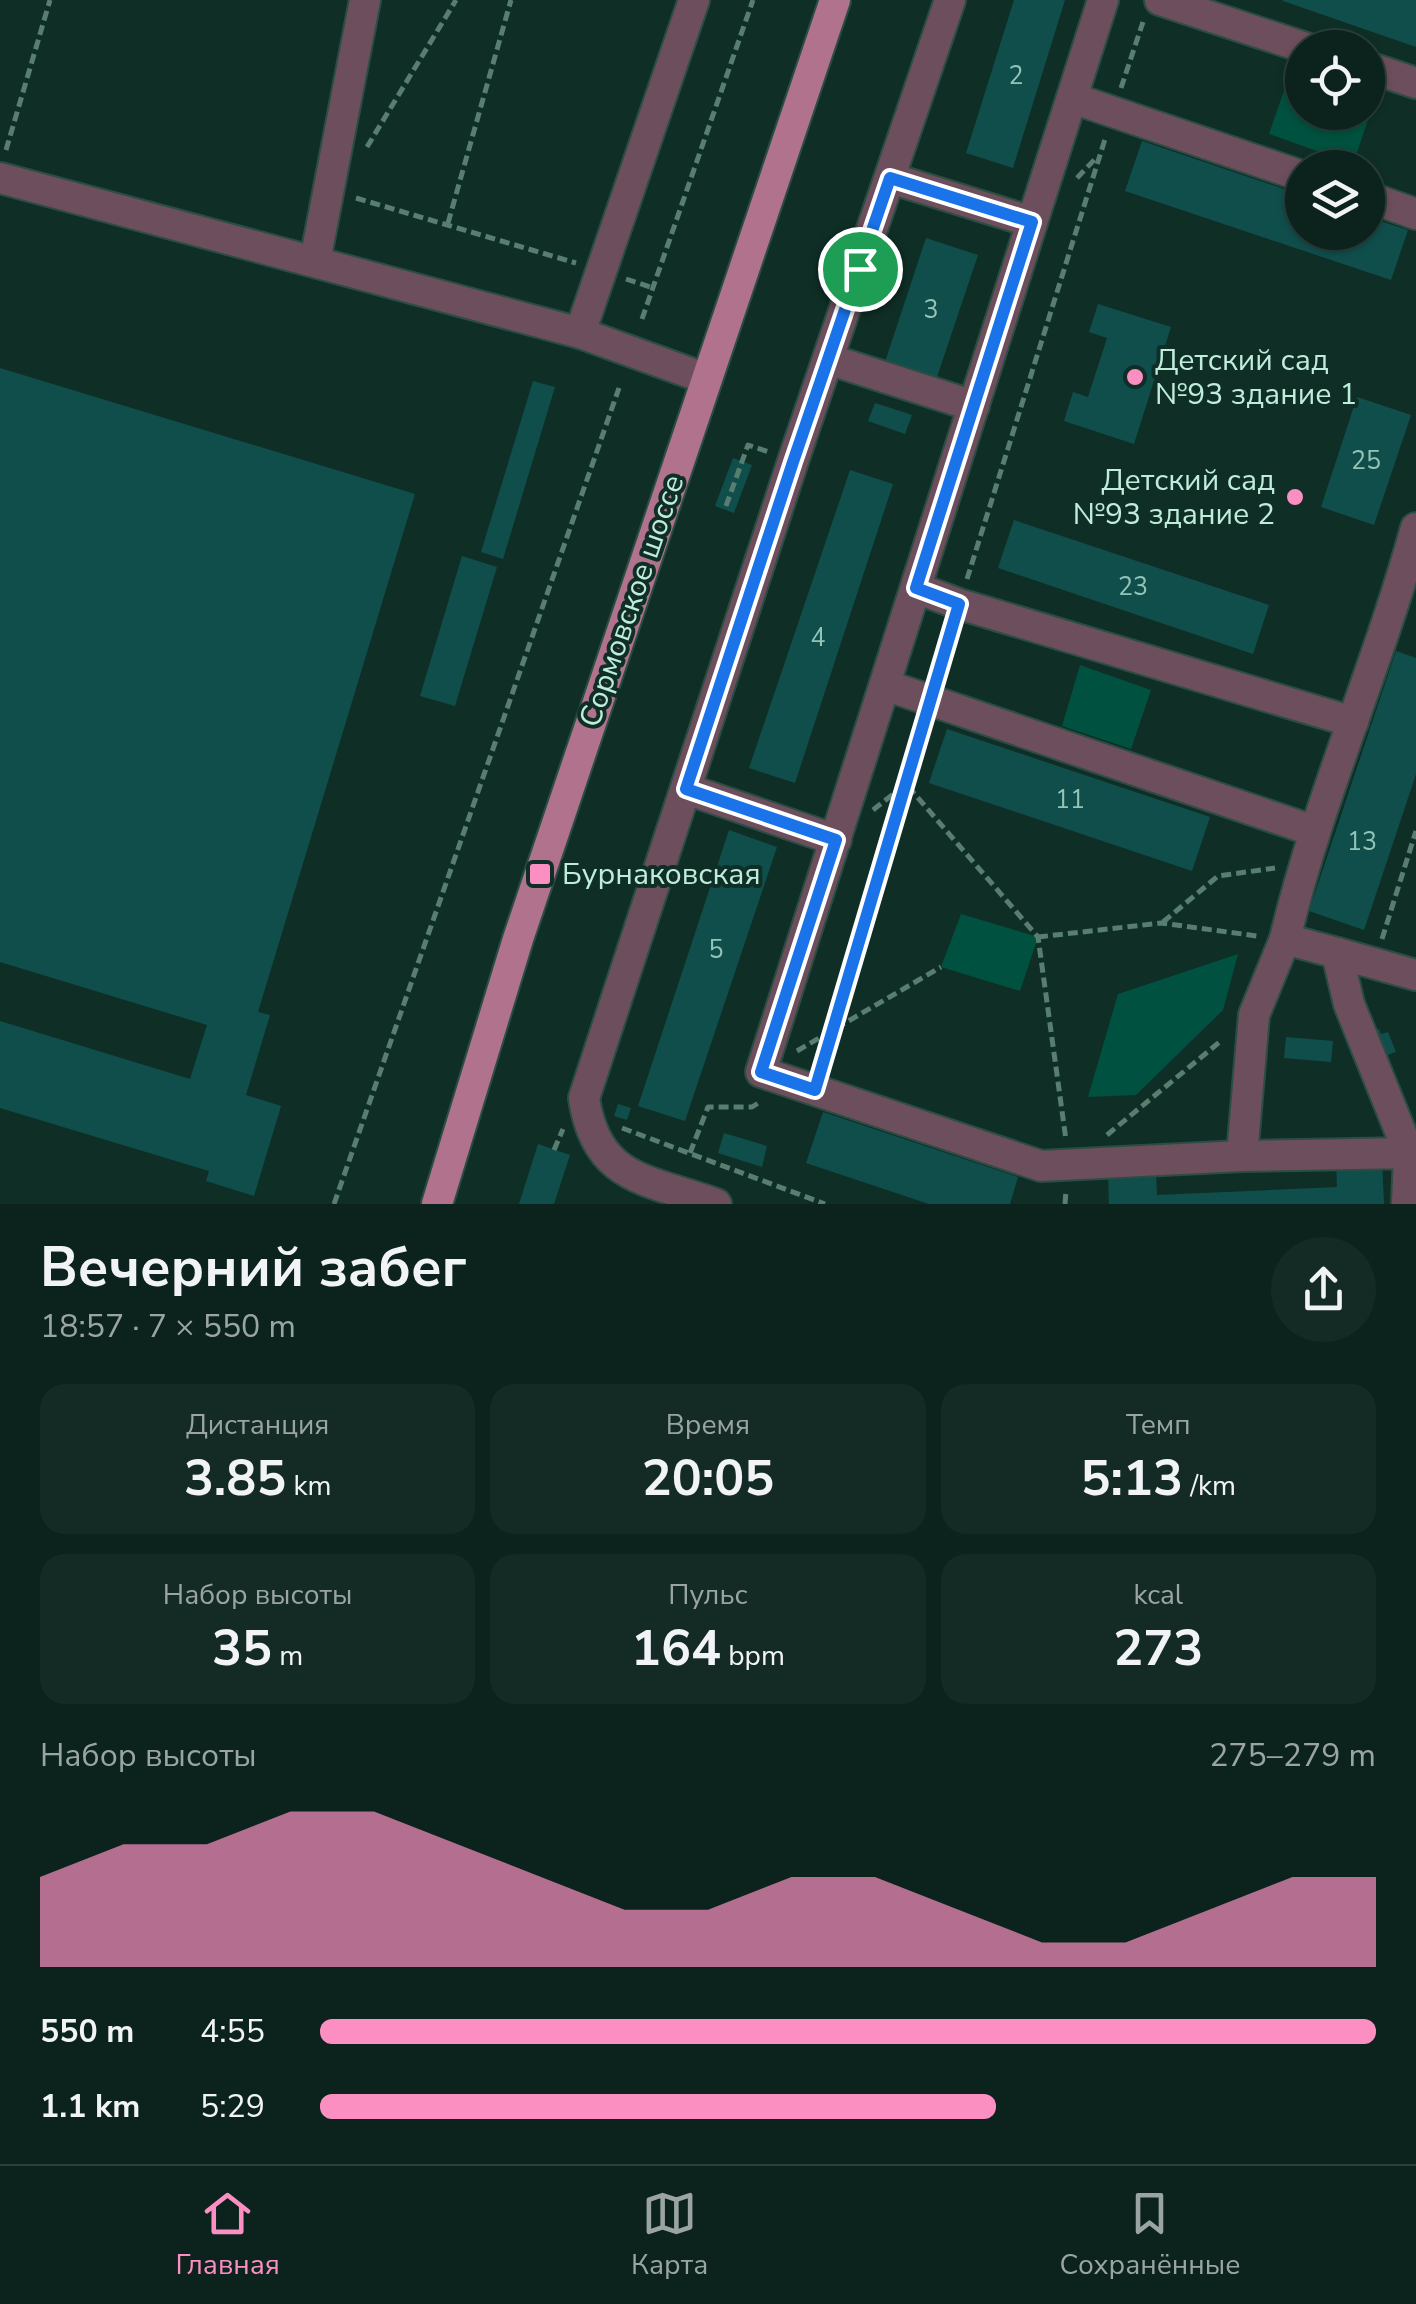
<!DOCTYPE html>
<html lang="ru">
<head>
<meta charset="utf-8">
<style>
  body { margin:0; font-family:"Nunito Sans",sans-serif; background:#142b25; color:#f1f3f6; height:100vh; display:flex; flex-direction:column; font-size:38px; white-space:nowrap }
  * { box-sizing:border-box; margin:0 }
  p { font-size:32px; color:#9aa4a3 }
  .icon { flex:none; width:55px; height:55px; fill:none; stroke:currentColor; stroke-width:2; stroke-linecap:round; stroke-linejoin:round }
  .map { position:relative; height:1204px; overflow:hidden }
  .details { display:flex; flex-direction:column; background:#0b231c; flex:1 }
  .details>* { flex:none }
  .buttons { position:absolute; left:1285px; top:30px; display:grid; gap:20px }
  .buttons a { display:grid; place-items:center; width:100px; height:100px; border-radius:50%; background:#0b231c; box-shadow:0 2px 8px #0004,0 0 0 2px #2b403b; font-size:50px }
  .pin { position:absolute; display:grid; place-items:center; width:85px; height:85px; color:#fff; margin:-42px; border:5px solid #fff; border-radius:50%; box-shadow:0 2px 10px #0007 }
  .round { display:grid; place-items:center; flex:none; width:105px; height:105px; border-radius:52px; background:#142b25 }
  .headline { display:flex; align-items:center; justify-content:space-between; height:170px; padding:0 40px }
  h1 { font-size:55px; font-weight:700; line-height:75px }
  .stats { display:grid; grid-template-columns:repeat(3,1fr); gap:15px; height:170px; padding:10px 40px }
  .stats div { display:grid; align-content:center; border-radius:25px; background:#142b25; text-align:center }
  .stats b { font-size:50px; font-weight:700 }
  .stats small { font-size:28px; font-weight:400 }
  .stats p { font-size:28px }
  .chart { height:280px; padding:20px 40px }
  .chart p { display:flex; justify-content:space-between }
  .chart svg { width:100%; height:180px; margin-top:10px; fill:#fc8fc2; opacity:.7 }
  ul { padding:0 40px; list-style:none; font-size:32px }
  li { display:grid; grid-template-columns:160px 120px 1fr; align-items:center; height:75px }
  li i { height:25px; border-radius:12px; background:#fc8fc2 }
  .tabs { display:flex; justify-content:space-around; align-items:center; height:140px; border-top:2px solid #2b403b; background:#0b231c; font-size:28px; color:#9aa4a3 }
  .tabs a { display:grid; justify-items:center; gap:5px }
  .tabs .on { color:#fc8fc2 }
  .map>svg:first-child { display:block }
  .green { fill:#00513f }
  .building { fill:#104e4c }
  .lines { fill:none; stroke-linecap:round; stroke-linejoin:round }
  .minor-casing { stroke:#2b4d43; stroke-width:34 }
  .major-casing { stroke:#2b4d43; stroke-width:34 }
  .path { stroke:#587d71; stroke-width:5; stroke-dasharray:10 5; stroke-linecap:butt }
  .minor { stroke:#6d4e5c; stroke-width:30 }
  .major { stroke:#b1728e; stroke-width:30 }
  .route-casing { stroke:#fff; stroke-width:20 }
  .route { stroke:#1a73e8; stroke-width:12 }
  .poi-dot { fill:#fc8fc2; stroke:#0f2f26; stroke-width:4 }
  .labels { text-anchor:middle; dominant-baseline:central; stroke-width:8; stroke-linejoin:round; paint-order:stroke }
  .number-label { font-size:25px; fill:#93c4b7 }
  .poi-label { font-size:30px; fill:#bfecdb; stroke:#0f2f26; text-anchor:start }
  .street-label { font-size:30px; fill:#bfecdb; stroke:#0f2f26 }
</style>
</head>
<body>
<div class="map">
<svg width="1416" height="1204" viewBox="0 0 1416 1204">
  <rect width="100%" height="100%" fill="#0f2f26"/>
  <!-- green -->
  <g class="green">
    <polygon points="1286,85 1302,91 1302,112 1370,114 1353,164 1269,134"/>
    <polygon points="1080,665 1151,690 1131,749 1062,726"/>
    <polygon points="961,914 1038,937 1020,991 941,967"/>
    <polygon points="1238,954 1223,1010 1136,1095 1088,1097 1118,994"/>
  </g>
  <!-- building -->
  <g class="building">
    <polygon points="1014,0 1065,0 1013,168 966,153"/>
    <polygon points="1283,0 1416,0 1416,47 1283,1"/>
    <polygon points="1142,141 1302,195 1302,232 1368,232 1368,217 1408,230 1391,280 1125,191"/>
    <polygon points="926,238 978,255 935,383 884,365"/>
    <polygon points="1098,304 1171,327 1134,444 1064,421 1073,392 1088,397 1107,338 1089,332"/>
    <polygon points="0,368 415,494 258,1012 270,1015 246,1095 281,1106 254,1196 206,1181 209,1171 0,1108 0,1021 190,1079 207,1025 0,962"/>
    <polygon points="533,381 555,387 503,559 481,552"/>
    <polygon points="1357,397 1411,415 1374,525 1321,507"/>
    <polygon points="875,403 912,415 905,434 868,421"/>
    <polygon points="733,458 752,465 734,513 715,506"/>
    <polygon points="850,470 893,484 795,783 749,768"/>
    <polygon points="1014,520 1269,605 1253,654 998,568"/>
    <polygon points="462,556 497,567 455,706 420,696"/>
    <polygon points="1396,651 1416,658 1416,774 1364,930 1309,911"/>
    <polygon points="947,729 1210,817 1192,871 929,783"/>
    <polygon points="729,830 777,847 685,1121 638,1106"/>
    <polygon points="1379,1029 1381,1034 1388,1032 1396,1052 1379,1058 1369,1033"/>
    <polygon points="1286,1037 1333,1041 1331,1062 1284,1058"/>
    <polygon points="618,1104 631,1108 627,1120 614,1116"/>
    <polygon points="823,1112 1018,1177 1010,1204 929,1204 806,1163"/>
    <polygon points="724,1133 767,1146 762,1167 718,1153"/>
    <polygon points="538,1144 570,1155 554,1204 519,1204"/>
    <polygon points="1382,1160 1384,1204 1109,1204 1108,1175 1156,1173 1157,1195 1337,1187 1336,1162"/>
  </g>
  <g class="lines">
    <defs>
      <g id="minor">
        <polyline points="1103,0 761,1072 1041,1166 1242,1156 1409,1153 1407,1204"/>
        <polyline points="1160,0 1306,48"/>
        <polyline points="1368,67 1416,83"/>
        <polyline points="1072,98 1302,176"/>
        <polyline points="0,178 580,333 694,0"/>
        <polyline points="890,178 1032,222"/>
        <polyline points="1368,197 1416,214"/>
        <polyline points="315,261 365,0"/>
        <polyline points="580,333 707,379"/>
        <polyline points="831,360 974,406"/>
        <polyline points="916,588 959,604 1353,722"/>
        <polyline points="885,685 1314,831"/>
        <polyline points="686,789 836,840"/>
        <path d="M1337,953l-52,-14c33,-140 93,-272 131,-411"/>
        <polyline points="1416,975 1337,953 1349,1004 1409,1153 1416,1153"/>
        <polyline points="1242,1156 1254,1015 1285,939"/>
        <path d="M716,1204c-68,-25 -120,-23 -132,-106l209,-637 157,-461"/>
      </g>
      <polyline id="major" points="437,1204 518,939 835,0"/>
    </defs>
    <!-- minor casing -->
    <use href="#minor" class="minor-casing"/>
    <!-- major casing -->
    <use href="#major" class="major-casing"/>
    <!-- path -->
    <g class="path">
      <polyline points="1121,88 1143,22"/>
      <polyline points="367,147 456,0"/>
      <polyline points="6,150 50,0"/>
      <polyline points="1077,178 1097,157"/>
      <polyline points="356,198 576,263"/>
      <polyline points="448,223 511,0"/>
      <polyline points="626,279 653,288"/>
      <polyline points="642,319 753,0"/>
      <polyline points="726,506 748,445 769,452"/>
      <polyline points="967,579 1106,136"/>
      <polyline points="938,675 952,628"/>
      <polyline points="873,810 906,784 1038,937 1066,1140"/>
      <polyline points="1163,922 1218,876 1275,868"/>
      <polyline points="1038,937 1161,923 1257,936"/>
      <polyline points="1382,939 1416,831"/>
      <polyline points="797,1051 941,967"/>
      <polyline points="823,1063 924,724"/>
      <polyline points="622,1128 825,1204"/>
      <polyline points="1107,1135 1222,1040"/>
      <polyline points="554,1150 563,1129"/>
      <polyline points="690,1153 708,1107 752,1107 760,1102"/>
      <polyline points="334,1204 619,388"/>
      <polyline points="1065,1204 1066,1190"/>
    </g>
    <!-- minor -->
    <use href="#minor" class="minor"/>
    <!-- major -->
    <use href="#major" class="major"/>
  </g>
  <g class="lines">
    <defs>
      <polygon id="route" points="890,178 1032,222 916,588 959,604 815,1090 761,1072 836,840 686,789 793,462"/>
    </defs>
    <!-- route casing -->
    <use href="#route" class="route-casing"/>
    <!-- route -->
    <use href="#route" class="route"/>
  </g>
  <!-- markers -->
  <g class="poi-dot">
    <circle cx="1135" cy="377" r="10"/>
    <circle cx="1295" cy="497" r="10"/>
    <rect x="528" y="862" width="24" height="24" rx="5"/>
  </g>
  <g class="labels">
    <!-- number labels -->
    <g class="number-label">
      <text x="1016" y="76">2</text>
      <text x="931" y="310">3</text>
      <text x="1366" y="461">25</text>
      <text x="1133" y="587">23</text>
      <text x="818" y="638">4</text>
      <text x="1070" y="800">11</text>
      <text x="1362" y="842">13</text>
      <text x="716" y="950">5</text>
    </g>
    <!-- poi labels -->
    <g class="poi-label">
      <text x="1155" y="360">Детский сад<tspan x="1155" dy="34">№93 здание 1</tspan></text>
      <text x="1275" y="480" text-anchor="end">Детский сад<tspan x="1275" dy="34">№93 здание 2</tspan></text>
      <text x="562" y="874">Бурнаковская</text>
    </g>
    <!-- street labels -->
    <g class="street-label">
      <text transform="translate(632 601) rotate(-71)">Сормовское шоссе</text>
    </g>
  </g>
</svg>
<div class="buttons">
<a><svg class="icon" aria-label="locate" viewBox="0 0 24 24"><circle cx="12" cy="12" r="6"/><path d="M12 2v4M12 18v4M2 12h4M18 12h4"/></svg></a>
<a><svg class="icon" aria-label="layers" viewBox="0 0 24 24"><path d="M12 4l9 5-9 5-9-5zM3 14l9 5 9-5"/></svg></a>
</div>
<div class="pin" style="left:860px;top:269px;background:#1e9e55"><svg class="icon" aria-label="arrive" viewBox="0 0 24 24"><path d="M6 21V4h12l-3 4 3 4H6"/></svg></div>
</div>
<section class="details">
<div class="headline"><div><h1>Вечерний забег</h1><p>18:57 · 7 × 550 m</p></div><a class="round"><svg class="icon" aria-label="share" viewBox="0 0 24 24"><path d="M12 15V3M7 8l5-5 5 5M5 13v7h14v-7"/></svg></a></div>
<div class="stats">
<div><p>Дистанция</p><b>3.85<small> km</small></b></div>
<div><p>Время</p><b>20:05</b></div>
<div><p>Темп</p><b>5:13<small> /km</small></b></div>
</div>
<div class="stats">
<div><p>Набор высоты</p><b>35<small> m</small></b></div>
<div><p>Пульс</p><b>164<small> bpm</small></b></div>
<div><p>kcal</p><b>273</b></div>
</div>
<div class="chart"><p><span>Набор высоты</span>275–279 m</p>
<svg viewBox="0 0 160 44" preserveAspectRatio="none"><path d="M0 44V22L10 14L20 14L30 6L40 6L50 14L60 22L70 30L80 30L90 22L100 22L110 30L120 38L130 38L140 30L150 22L160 22V44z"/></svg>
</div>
<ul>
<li><b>550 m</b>4:55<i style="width:100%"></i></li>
<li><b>1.1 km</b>5:29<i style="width:64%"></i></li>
</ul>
</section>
<nav class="tabs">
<a class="on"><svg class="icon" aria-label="home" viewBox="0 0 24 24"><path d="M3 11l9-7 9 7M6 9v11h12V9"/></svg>Главная</a>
<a><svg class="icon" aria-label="map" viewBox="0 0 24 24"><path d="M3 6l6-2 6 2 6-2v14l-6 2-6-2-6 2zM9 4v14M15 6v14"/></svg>Карта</a>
<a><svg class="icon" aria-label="saved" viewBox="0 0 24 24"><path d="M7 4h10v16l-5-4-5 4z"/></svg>Сохранённые</a>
</nav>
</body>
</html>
